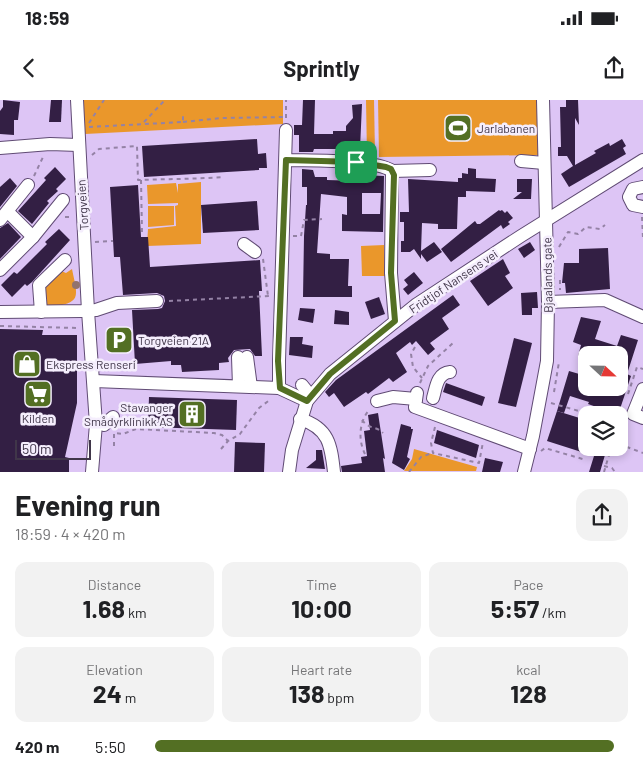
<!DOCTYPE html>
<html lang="en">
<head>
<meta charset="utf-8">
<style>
  body { margin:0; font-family:Barlow,sans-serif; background:#f2f2f2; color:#202124; height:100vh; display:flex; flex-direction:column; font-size:19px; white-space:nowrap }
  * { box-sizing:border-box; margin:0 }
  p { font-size:16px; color:#757577 }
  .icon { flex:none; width:28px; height:28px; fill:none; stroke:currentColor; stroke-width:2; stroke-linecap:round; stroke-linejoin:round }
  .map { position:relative; height:372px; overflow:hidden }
  .sheet { display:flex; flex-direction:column; background:#fff; flex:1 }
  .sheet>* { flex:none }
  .needle { width:32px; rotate:112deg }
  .buttons { position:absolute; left:578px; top:246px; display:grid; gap:10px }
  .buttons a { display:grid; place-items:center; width:50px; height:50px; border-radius:10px; background:#fff; box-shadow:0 2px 8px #0003; font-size:25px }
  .scale { position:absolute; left:15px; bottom:12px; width:76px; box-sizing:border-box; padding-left:5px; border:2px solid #403649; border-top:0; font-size:14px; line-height:18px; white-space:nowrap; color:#403649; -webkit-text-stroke:4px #f5eefd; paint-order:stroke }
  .pin { position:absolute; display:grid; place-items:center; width:42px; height:42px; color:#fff; margin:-21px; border-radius:10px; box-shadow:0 2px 8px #0006 }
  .round { display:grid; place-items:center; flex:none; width:52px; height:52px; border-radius:15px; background:#f2f2f2 }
  .head { display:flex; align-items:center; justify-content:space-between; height:85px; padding:0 15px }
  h1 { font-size:28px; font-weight:700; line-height:38px }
  .metrics { display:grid; grid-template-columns:repeat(3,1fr); gap:8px; height:85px; padding:5px 15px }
  .metrics div { display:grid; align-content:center; border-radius:12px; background:#f2f2f2; text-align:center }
  .metrics b { font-size:25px; font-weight:700 }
  .metrics small { font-size:14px; font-weight:400 }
  .metrics p { font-size:14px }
  ul { padding:0 15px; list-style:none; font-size:16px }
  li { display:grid; grid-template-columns:80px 60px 1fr; align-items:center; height:38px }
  li i { height:12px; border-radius:6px; background:#536f23 }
  .status { display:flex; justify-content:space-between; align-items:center; height:35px; padding:0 25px; background:#fff; direction:ltr }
  .status svg { height:14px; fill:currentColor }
  header { display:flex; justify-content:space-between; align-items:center; height:65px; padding:0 15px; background:#fff; font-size:22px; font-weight:700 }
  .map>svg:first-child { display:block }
  .green { fill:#ea972b }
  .building { fill:#331f44; fill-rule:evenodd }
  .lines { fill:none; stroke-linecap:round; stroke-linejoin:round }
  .minor-casing { stroke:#604b74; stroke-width:14 }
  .path { stroke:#9482a5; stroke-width:2; stroke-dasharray:4 4; stroke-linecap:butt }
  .minor { stroke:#fff; stroke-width:12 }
  .tree { fill:#92736e }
  .route-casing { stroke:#fff; stroke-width:10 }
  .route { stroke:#536f23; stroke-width:6 }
  .labels { text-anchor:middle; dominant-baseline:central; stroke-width:5; stroke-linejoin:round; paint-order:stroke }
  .poi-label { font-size:12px; fill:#403649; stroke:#f5eefd; text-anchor:start }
  .street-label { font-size:12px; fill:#403649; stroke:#f5eefd }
</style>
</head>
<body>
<div class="status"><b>18:59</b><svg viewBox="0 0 49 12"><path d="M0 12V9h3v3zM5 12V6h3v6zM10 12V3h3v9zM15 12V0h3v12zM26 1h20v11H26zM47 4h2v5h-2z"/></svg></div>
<header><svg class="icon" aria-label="back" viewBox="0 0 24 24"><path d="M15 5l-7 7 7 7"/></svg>Sprintly<svg class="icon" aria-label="share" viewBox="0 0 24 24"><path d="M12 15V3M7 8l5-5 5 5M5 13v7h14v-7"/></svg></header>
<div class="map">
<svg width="643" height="372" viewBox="0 0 643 372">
  <rect width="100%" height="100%" fill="#ddc5f5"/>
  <!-- green -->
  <g class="green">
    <polygon points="83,0 283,0 283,24 85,34"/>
    <polygon points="366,0 374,0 375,54 367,56"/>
    <polygon points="378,0 537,0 538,55 379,57"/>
    <polygon points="201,82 201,144 147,146 148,129 176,126 175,106 178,105 178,103 148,104 147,85 176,83 178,93 178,84"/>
    <polygon points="148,106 174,106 174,125 148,127"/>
    <polygon points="384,145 385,176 362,176 361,146"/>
    <path d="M72,169c6,29 10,34 -23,38l-3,-2v-20l13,-15 7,3z"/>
    <polygon points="414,349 477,367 476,371 404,371 412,359"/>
  </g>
  <!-- building -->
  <g class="building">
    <polygon points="3,0 20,2 18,20 14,20 14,35 0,34 0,11 3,7"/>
    <polygon points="51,0 62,0 61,22 49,22"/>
    <polygon points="303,0 315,0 314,34 333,34 333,31 346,31 346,26 353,18 352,5 362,4 360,49 314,49 313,52 299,52 299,35 294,35 294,25 302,25"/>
    <polygon points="566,0 578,0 579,25 575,18 575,65 596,53 594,51 609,43 610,46 622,39 626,46 623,48 626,54 569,87 561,74 573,66 567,56 558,56 558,47 561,47 560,7 566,7"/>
    <polygon points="257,39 258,54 266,53 267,68 259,68 259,70 144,77 142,46"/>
    <polygon points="55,67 66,79 56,89 58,91 47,101 49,103 32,124 18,111 46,80 44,78"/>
    <polygon points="468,68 476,69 476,78 496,79 495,92 466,91 466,97 458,97 457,129 438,129 438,124 422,123 421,151 434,142 442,152 427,162 421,154 421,159 414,149 410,152 401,152 401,141 404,141 404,122 400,122 400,112 409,112 408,79 458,82 458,78 462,78 462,73 468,74"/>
    <path d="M302,69l11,1 2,7h12v3l31,1v-6l26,1 -1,56 -41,-1v-17l5,1v-18l-26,-3 -4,59 13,1v5h19l-1,27h4v11h-49l1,-61 2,-31h1v-18h-5zM362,93h19l-1,21h-18z"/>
    <polygon points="10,78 17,86 0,107 0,87"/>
    <polygon points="517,79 532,79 531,99 513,99 522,92 517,92"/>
    <polygon points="138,85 141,137 148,137 150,167 260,160 262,191 259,191 262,256 255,256 250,249 234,250 228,258 229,262 219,263 219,270 182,272 181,265 171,265 171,261 135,264 132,210 158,209 162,208 165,201 164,196 157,193 123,195 120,157 114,157 110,87"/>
    <polygon points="257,101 259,130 203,133 201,105"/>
    <polygon points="499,110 500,111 502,110 505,113 507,111 513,118 508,122 510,124 503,129 501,125 451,162 441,149 475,121 477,124 480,124"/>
    <polygon points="8,123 21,137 0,159 0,128"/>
    <polygon points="59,129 70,140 32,182 27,186 25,184 12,197 1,185 14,172 17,174 47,144 45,142"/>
    <polygon points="530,142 535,150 524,158 518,149"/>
    <polygon points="608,148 610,189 566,193 565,183 562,183 564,163 579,163 579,149"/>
    <polygon points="503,159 510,173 505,176 513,188 488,206 470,181"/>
    <polygon points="414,172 423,183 408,195 403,189 408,185 404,180"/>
    <polygon points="537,192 538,208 532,208 532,215 522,215 521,193"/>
    <polygon points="453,195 460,205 442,218 449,229 430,243 435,249 428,255 416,241 412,245 410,242 396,253 407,272 393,282 389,278 368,294 366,292 344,307 334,293 329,297 325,292 336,280"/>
    <polygon points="379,197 385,214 371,219 365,202"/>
    <polygon points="300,208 315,209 313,223 298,220"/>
    <polygon points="335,210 349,212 349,225 334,224"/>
    <polygon points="581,217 601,221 595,239 617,246 621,235 638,240 627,274 631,276 618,315 606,315 608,311 588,304 589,302 570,296 564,313 557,311 569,271 586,276 586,288 619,288 619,255 586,255 586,259 578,256 581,245 573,242"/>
    <polygon points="0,229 43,230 42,235 77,235 77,303 65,357 69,358 69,372 0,372"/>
    <polygon points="290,237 303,237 302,244 313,246 312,258 289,255"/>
    <polygon points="514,238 532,243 516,307 498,303"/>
    <polygon points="446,283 485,297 482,306 443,292"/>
    <polygon points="149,297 237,300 236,330 148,327"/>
    <polygon points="557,311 586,320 586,348 607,348 600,372 589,372 594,356 547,341"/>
    <polygon points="378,313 385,359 383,358 385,372 342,372 341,366 362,363 361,357 367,356 364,331 370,330 368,315"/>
    <polygon points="401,324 411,327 411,329 413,329 407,357 410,359 404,370 392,363"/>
    <polygon points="437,330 479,345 476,358 434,343"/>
    <polygon points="235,342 265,343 264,372 234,372"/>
    <polygon points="316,350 322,350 325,369 306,368 316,360"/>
    <polygon points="485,358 503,362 500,372 482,372"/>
  </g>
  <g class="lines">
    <defs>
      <g id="minor">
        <polyline points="77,0 88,211 96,324 92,372"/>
        <polyline points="0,48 50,44 78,45"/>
        <path d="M286,60c22,1 90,-1 106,11l-1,102 4,48"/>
        <polyline points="521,61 544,63"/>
        <polyline points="392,71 430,70"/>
        <polyline points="643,87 633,89 629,97 633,105 643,107"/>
        <polyline points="8,112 33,137"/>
        <polyline points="0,120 28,85"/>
        <polyline points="244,144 255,152"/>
        <polyline points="0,170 33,137 63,100"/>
        <polyline points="548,202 605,200 643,217"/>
        <polyline points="0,212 82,211 96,210 117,203 157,201"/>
        <polyline points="41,212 39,185 65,160"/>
        <polyline points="238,257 239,286"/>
        <polyline points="247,257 251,287"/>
        <polyline points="94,281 279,288 307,301"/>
        <polyline points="302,285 310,295"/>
        <polyline points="279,288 279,261 286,30"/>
        <polyline points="643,289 633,314 643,318"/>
        <polyline points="417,293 415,307 530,349"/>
        <path d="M433,298c3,-10 4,-25 17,-26"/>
        <polyline points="377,301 393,297 416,299"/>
        <path d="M300,319c29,9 31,26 34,53"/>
        <polyline points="104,325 113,317"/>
        <polyline points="289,372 292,350 307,301 330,274 417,204 521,136 643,60"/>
        <polyline points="524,372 533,336 547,261 548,202 543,0"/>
      </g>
    </defs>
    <!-- minor casing -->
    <use href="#minor" class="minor-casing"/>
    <!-- path -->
    <g class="path">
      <polyline points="286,18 286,0"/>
      <polyline points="144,22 165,0"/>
      <polyline points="183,22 222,18 286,17"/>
      <polyline points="89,23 104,0"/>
      <polyline points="89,27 183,22 183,15"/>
      <path d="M92,55l7,-6 38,-3 1,34c29,-1 57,-1 86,-3"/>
      <polyline points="34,76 44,55"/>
      <polyline points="141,80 142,133"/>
      <polyline points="65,117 70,117"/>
      <polyline points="642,117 643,138"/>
      <polyline points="293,136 301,136 304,120 322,119"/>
      <polyline points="95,142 113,141"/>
      <polyline points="559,147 568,132 578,134 586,127 600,129 605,125"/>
      <polyline points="263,159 268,196"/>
      <polyline points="560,180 560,190"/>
      <polyline points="169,201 269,196"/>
      <polyline points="0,226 78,228"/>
      <polyline points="415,247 411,254 413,267 422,278"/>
      <polyline points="420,283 428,266 453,243"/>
      <polyline points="554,292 559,262"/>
      <polyline points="628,294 637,267 643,269"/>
      <polyline points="551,303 593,315"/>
      <path d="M362,320c8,10 15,6 21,13"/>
      <polyline points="619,323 622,313"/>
      <polyline points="435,327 431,343 433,353 479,363 483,342"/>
      <polyline points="619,344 643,353"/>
      <polyline points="114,346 114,333 123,334 136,329 214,333 222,335 228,341"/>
      <polyline points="221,349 228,341 240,334 259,308 271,299"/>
      <polyline points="541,351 545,348 586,360"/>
      <path d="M365,354c-7,-14 -6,-32 4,-44"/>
      <polyline points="604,366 612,368 615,372"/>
      <polyline points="409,372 421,357 432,353"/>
      <polyline points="604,372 611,348"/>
    </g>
    <!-- minor -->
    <use href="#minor" class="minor"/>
  </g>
  <!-- trees -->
  <circle class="tree" cx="76" cy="185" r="4"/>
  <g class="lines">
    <defs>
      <polygon id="route" points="286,60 356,62 386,67 391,69 394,75 391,173 395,221 330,274 307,301 280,288 278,261"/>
    </defs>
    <!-- route casing -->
    <use href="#route" class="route-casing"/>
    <!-- route -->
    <use href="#route" class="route"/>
  </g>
  <!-- icons -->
  <defs>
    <symbol id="stadium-square" viewBox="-11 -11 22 22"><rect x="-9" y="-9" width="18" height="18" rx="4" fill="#536f23" stroke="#f5eefd"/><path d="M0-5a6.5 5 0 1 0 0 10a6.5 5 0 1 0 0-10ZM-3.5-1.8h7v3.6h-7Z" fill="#fff"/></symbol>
    <symbol id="parking-square" viewBox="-11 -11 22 22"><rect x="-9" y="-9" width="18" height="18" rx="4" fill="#536f23" stroke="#f5eefd"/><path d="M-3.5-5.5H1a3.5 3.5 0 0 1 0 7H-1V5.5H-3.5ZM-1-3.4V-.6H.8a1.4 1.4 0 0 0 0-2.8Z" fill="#fff"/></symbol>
    <symbol id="shop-square" viewBox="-11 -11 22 22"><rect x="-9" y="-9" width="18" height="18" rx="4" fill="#536f23" stroke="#f5eefd"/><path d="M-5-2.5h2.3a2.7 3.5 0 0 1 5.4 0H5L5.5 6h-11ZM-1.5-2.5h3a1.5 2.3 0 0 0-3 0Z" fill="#fff"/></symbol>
    <symbol id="supermarket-square" viewBox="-11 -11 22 22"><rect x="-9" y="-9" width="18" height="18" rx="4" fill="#536f23" stroke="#f5eefd"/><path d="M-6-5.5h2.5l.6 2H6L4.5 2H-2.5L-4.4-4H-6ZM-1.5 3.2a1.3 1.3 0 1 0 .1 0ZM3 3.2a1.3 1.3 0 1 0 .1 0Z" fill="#fff"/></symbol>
    <symbol id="building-square" viewBox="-11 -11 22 22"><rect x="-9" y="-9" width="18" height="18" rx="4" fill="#536f23" stroke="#f5eefd"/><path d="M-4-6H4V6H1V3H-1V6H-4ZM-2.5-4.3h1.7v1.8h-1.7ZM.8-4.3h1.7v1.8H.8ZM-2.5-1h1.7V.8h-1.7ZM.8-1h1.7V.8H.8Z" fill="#fff"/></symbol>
  </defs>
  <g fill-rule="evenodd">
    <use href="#stadium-square" x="442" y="12" width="32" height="32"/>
    <use href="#parking-square" x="103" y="224" width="32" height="32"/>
    <use href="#shop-square" x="11" y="248" width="32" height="32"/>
    <use href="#supermarket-square" x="22" y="278" width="32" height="32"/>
    <use href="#building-square" x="176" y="298" width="32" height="32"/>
  </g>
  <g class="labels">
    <!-- poi labels -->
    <g class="poi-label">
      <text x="477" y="28">Jarlabanen</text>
      <text x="138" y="240">Torgveien 21A</text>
      <text x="46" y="264">Ekspress Renseri</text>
      <text x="173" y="307" text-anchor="end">Stavanger<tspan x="173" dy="14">Smådyrklinikk AS</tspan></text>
      <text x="38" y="318" text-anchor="middle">Kilden</text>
    </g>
    <!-- street labels -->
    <g class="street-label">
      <text transform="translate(82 105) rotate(-94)">Torgveien</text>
      <text transform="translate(547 175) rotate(-91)">Bjaalands gate</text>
      <text transform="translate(453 181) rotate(-34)">Fridtjof Nansens vei</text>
    </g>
  </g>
</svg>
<div class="buttons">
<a><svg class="needle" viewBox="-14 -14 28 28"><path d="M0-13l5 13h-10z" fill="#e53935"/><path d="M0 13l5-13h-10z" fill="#757577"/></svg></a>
<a><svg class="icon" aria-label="layers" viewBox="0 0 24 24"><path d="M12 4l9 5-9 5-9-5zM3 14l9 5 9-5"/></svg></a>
</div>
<div class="scale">50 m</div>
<div class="pin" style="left:356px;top:62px;background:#1e9e55"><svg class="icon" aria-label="arrive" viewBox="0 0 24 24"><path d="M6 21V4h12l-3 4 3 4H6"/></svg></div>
</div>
<section class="sheet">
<div class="head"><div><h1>Evening run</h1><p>18:59 · 4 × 420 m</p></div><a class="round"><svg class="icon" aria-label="share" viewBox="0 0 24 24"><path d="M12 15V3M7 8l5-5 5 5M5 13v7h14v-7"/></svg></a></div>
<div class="metrics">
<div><p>Distance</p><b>1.68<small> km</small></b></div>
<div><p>Time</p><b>10:00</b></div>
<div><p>Pace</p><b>5:57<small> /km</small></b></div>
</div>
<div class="metrics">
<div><p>Elevation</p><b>24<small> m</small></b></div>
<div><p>Heart rate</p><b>138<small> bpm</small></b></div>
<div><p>kcal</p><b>128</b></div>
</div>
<ul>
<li><b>420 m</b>5:50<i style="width:97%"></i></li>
</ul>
</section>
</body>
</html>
